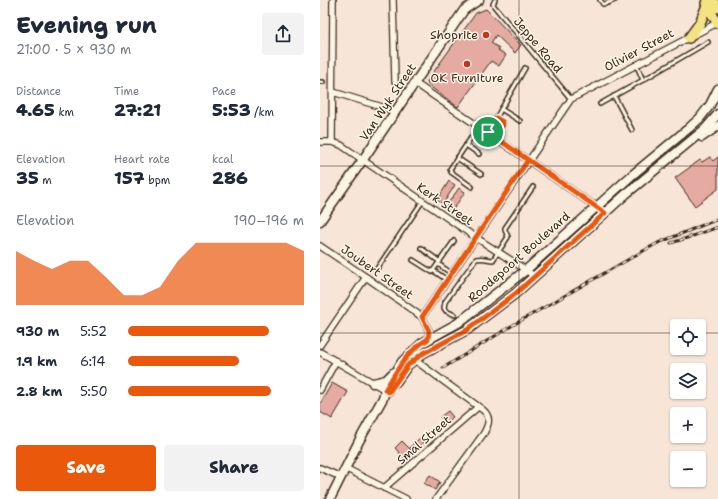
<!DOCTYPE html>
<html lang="en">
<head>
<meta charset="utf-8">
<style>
  body { margin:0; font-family:"Shantell Sans",sans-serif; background:#f2f2f3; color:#1f2937; height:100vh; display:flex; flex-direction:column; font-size:15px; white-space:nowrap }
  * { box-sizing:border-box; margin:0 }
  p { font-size:13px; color:#747a83 }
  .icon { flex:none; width:22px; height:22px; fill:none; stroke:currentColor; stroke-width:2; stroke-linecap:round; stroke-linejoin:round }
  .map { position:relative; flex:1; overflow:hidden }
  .panel { display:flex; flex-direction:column; background:#fff; width:320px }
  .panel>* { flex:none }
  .buttons { position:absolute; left:350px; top:319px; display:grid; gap:8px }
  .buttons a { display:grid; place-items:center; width:36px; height:36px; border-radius:4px; background:#fff; box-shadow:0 1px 3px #0004; font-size:20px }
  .pin { position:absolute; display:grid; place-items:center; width:34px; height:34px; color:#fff; margin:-17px; border:2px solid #fff; border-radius:50%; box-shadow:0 1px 4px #0007 }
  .round { display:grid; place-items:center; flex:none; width:42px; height:42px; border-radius:4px; background:#f2f2f3 }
  .head { display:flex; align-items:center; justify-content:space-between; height:68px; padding:0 16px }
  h1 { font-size:22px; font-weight:800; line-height:30px }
  .figures { display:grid; grid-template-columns:repeat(3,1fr); gap:6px; height:68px; padding:4px 16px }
  .figures div { display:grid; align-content:center }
  .figures b { font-size:17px; font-weight:800 }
  .figures small { font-size:11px; font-weight:400 }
  .figures p { font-size:11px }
  .chart { height:112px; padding:8px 16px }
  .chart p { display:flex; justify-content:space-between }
  .chart svg { width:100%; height:72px; margin-top:4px; fill:#ea580c; opacity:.7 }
  .button { display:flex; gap:8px; margin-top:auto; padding:8px 16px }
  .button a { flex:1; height:46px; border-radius:4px; background:#ea580c; color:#fff; font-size:16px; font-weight:800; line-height:46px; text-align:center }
  .button a+a { background:#f2f2f3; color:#1f2937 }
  ul { padding:0 16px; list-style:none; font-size:13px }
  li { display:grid; grid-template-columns:64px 48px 1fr; align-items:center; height:30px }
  li i { height:10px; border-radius:5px; background:#ea580c }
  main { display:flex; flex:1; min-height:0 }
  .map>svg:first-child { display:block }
  .building { fill:#e5aba2; stroke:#3b2a1e }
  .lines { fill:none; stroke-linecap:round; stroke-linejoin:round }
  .lane-casing { stroke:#3b2a1e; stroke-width:6 }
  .street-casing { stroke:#3b2a1e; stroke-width:8 }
  .secondary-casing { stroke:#3b2a1e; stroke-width:11 }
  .primary-casing { stroke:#3b2a1e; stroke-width:12 }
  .lane { stroke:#fcf5e5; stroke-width:3 }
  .street { stroke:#fcf5e5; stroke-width:5.5 }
  .secondary { stroke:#fcf5e5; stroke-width:8 }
  .primary { stroke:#f4e382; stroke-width:9 }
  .rail-casing { stroke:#3b2a1e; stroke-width:3 }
  .rail { stroke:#fcf5e5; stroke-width:1.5; stroke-dasharray:4.5; stroke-linecap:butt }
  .route-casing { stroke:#fff; stroke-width:8 }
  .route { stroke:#ea580c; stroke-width:5 }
  .grid { fill:none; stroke:#3b2a1e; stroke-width:1; stroke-opacity:0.55 }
  .poi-dot { fill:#c8321e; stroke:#fcf5e5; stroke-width:1.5 }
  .labels { text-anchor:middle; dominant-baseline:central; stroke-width:3; stroke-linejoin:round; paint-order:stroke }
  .poi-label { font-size:12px; fill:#3b2a1e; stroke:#fcf5e5; text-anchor:end }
  .street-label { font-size:12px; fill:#3b2a1e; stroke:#fcf5e5 }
</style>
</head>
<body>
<main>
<section class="panel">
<div class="head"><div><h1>Evening run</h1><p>21:00 · 5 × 930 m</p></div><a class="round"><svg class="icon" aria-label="share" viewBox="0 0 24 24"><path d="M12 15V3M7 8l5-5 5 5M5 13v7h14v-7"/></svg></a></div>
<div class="figures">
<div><p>Distance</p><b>4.65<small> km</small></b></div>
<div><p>Time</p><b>27:21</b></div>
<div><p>Pace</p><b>5:53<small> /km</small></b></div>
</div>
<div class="figures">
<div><p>Elevation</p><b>35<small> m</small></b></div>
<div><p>Heart rate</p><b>157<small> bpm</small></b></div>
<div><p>kcal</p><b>286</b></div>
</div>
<div class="chart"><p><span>Elevation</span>190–196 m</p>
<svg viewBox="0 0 160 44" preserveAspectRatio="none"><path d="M0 44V11L10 17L20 22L30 17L40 17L50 27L60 38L70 38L80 33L90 17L100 6L110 6L120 6L130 6L140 6L150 6L160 11V44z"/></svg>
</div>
<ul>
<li><b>930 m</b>5:52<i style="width:80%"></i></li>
<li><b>1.9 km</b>6:14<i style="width:63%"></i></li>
<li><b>2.8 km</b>5:50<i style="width:81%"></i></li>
</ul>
<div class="button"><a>Save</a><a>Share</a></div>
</section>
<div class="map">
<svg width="398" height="499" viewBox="0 0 398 499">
  <rect width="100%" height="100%" fill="#f7e6d8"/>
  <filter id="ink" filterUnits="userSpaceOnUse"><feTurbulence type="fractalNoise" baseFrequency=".025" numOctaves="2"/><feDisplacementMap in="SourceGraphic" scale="8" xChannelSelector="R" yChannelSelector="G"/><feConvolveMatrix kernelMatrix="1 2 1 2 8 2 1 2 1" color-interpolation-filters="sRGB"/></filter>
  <g filter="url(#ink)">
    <!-- building -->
    <g class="building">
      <polygon points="166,9 201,45 195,53 176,35 171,43 179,48 178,50 186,55 179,66 171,61 138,107 108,85 107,81 156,13"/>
      <polygon points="390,157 393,161 398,157 398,189 375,206 355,178 380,160 382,162"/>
      <polygon points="129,181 135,185 123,204 117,200"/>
      <polygon points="139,188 145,192 132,211 126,206"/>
      <polygon points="12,383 28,392 12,419 0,412 0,404"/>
      <polygon points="128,411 133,417 125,423 120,417"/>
      <polygon points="100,438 103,443 93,451 90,447"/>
      <polygon points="82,441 94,453 86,460 75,448"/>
      <polygon points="110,475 120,482 115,490 104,483"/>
    </g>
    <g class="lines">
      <defs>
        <g id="lane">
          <polyline points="175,0 173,4 174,6 251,99"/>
          <polyline points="280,0 283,4 285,4 295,0"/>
          <polyline points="323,80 388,42"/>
          <polyline points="0,82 3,82"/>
          <polyline points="294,96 312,130"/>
          <polyline points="280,104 323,80 316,64"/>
          <polyline points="181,109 200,121"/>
          <polyline points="168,132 205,68"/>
          <polyline points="175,137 183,123 176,118"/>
          <polyline points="146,145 159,154"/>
          <polyline points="137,158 161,174"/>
          <polyline points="152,187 131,172 130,169 159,126"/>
          <polyline points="101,248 120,262"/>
          <polyline points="93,260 112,272 134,241"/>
          <polyline points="118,264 131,273"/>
          <polyline points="56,270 102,202"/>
          <polyline points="114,271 127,280"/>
          <path d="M135,315l-9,-4 -2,-3 1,-6 31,-43c7,-2 11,1 17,1l15,-23 -3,-7v-2l28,-41"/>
        </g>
        <g id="street">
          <polyline points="73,0 75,81"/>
          <polyline points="95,83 285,213"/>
          <polyline points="13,92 75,111"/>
          <polyline points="0,142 12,142 21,145 155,237 206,270 215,277"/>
          <polyline points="12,142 13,0"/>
          <polyline points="0,246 46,277 102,317 109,331 108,339"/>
          <polyline points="102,317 251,99 397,23"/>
          <polyline points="0,345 46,277"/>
          <polyline points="0,352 69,392"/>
          <path d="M92,358l71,52c8,7 6,14 1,23l-48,66"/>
          <polyline points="0,390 16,361"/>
          <polyline points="0,468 21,477"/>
          <polyline points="25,468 86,499"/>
          <polyline points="64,488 158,407"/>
        </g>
        <g id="secondary">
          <polyline points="382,137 398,126"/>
          <polyline points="0,221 42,161 144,10 159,0"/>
          <polyline points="76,382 88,365 102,354 147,330 195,294 306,194 385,129 398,114"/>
          <polyline points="53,383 66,380 73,373"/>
          <polyline points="10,499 39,441 63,398 65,390 82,362 102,343 138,323 206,270 311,176 369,128 380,118 390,105 398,89"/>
        </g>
        <g id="primary">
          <polyline points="393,0 398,8"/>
          <polyline points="386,3 397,23 398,22"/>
          <polyline points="369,38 380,23 387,5"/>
        </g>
      </defs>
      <!-- lane casing -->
      <use href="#lane" class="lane-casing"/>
      <!-- street casing -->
      <use href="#street" class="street-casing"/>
      <!-- secondary casing -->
      <use href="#secondary" class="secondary-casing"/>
      <!-- primary casing -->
      <use href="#primary" class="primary-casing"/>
      <!-- lane -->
      <use href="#lane" class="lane"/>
      <!-- street -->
      <use href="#street" class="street"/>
      <!-- secondary -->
      <use href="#secondary" class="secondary"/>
      <!-- primary -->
      <use href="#primary" class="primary"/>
      <defs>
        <g id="rail">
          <polyline points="351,243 367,238 398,227"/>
          <polyline points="123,368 193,325 325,250 338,243 398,219"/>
        </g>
      </defs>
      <!-- rail casing -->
      <use href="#rail" class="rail-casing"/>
      <!-- rail -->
      <use href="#rail" class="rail"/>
    </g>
  </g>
  <g class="lines" filter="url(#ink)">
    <defs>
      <path id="route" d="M168,132l40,28 -106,157 7,14 -1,8c-21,12 -31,31 -43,51l4,2 19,-27 14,-11 45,-24 48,-36 90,-81 -110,-76 8,-12v-3l-7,-4 -8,14"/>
    </defs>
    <!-- route casing -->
    <use href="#route" class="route-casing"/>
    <!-- route -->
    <use href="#route" class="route"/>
  </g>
  <!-- grid -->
  <path class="grid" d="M199,0v499M0,166h398M0,333h357M379,333h19"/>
  <!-- markers -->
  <g class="poi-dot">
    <circle cx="166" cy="35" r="4"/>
    <circle cx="147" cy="64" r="4"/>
  </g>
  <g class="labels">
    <!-- poi labels -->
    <g class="poi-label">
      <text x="158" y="35">Shoprite</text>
      <text x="147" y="78" text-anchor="middle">OK Furniture</text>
    </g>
    <!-- street labels -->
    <g class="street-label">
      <text transform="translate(218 45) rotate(50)">Jeppe Road</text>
      <text transform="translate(319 50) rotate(-28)">Olivier Street</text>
      <text transform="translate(68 102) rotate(-56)">Van Wyk Street</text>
      <text transform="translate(125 204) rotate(34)">Kerk Street</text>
      <text transform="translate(199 257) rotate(-41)">Roodepoort Boulevard</text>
      <text transform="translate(57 272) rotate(35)">Joubert Street</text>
      <text transform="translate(104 440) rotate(-41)">Smal Street</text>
    </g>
  </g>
</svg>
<div class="buttons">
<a><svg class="icon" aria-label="locate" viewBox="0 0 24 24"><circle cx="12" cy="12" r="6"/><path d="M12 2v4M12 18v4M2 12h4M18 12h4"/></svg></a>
<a><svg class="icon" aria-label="layers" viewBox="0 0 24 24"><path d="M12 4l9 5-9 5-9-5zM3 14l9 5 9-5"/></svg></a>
<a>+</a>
<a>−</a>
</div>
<div class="pin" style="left:168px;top:132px;background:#1e9e55"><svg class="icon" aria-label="arrive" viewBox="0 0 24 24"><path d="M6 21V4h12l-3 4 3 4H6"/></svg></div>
</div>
</main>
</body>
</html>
